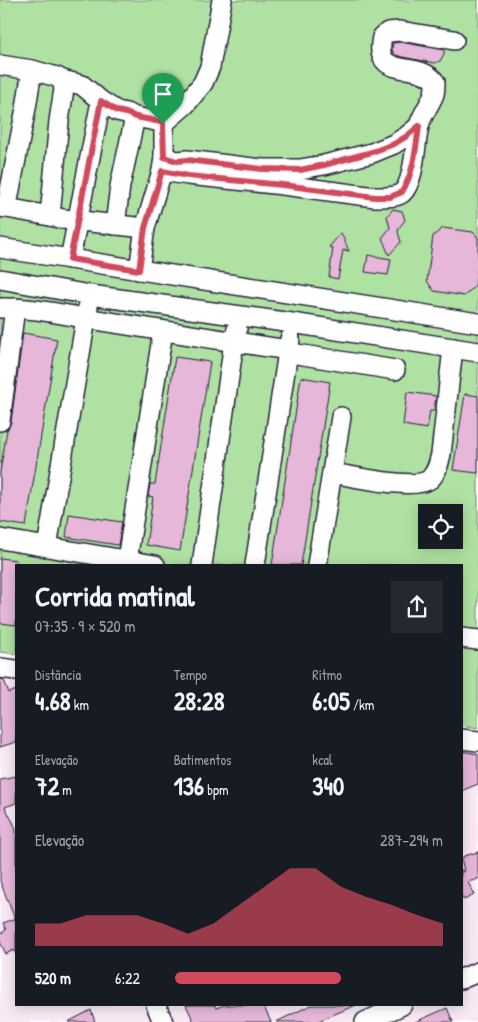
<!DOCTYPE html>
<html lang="pt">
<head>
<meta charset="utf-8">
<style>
  body { margin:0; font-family:"Patrick Hand",sans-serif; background:#242831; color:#f1f3f6; height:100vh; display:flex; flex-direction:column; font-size:19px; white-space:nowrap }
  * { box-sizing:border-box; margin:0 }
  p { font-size:16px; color:#9ea1a6 }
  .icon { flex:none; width:28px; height:28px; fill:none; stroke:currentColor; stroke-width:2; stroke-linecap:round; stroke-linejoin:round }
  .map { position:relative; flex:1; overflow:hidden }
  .details { position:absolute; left:15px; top:564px; width:448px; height:442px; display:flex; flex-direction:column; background:#171b24; border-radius:0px; box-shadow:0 2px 12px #0003 }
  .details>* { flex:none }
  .fabs { position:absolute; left:418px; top:504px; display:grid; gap:10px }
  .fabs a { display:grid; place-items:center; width:45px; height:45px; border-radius:0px; background:#171b24; box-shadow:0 2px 12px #0003; font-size:25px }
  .pin { position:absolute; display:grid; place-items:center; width:42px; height:42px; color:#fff; margin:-51px -21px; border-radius:50% 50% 50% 0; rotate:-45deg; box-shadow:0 0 5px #0007 }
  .pin .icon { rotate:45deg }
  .round { display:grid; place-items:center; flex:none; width:52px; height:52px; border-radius:0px; background:#242831 }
  .overview { display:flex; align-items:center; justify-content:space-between; height:85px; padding:0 20px }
  h1 { font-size:28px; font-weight:700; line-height:38px }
  .figures { display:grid; grid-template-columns:repeat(3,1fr); gap:8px; height:85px; padding:5px 20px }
  .figures div { display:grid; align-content:center }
  .figures b { font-size:25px; font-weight:700 }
  .figures small { font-size:14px; font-weight:400 }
  .figures p { font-size:14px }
  .chart { height:140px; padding:10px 20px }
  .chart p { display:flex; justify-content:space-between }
  .chart svg { width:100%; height:90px; margin-top:5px; fill:#d1495b; opacity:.7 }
  ul { padding:0 20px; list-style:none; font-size:16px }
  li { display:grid; grid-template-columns:80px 60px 1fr; align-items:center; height:38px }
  li i { height:12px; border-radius:6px; background:#d1495b }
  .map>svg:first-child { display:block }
  .built { fill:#f8e9f4 }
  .green { fill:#afe1a2; stroke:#68826e; fill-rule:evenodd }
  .building { fill:#e6b7d9; stroke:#22223b }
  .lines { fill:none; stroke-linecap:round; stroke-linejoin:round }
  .minor-casing { stroke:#22223b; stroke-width:22 }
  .minor { stroke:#fff; stroke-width:19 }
  .route-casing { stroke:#fff; stroke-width:10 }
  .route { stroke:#d1495b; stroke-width:6 }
</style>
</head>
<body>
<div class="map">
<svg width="478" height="1022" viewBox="0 0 478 1022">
  <rect width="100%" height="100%" fill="#fff"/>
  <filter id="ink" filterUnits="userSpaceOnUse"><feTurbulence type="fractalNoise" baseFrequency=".02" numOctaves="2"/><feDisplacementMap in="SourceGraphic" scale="10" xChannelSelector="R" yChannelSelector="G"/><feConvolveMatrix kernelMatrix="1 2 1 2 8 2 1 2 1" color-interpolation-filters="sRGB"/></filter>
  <g filter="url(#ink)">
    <!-- built -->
    <polygon class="built" points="0,677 16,679 16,1005 461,1005 461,748 478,751 478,1022 0,1022"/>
    <!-- green -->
    <path class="green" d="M0,0h478v728l-17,-3v-160h-445v89l-16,-2zM426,512h28v28h-28z"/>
    <!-- building -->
    <g class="building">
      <polygon points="400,42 444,50 444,54 440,61 435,63 402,57 396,55 393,53 392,49 393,43"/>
      <polygon points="393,209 402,211 405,220 399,228 398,232 401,242 389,255 382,238 390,228 387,216"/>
      <polygon points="443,228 473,232 478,238 478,265 475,286 464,296 434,291 427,281 433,236"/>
      <polygon points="341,233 349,251 343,250 338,279 329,277 333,248 329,247"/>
      <polygon points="368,255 391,259 388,275 365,272"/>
      <polygon points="23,333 57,339 26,526 0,522 0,472 7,430 9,427 11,422"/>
      <polygon points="175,357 210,362 180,551 146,545 153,497 148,496 150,484 155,484"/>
      <polygon points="301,377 330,382 301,565 272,565"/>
      <polygon points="407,392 436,396 434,411 430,411 427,429 403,425"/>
      <polygon points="465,394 478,396 478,473 453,470"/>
      <polygon points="69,514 122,522 118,545 66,537"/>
      <polygon points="0,558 16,560 16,625 0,623"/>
      <polygon points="0,679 4,680 9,693 16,690 16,742 0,747"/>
      <polygon points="461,751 478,754 478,784 461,791"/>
      <polygon points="16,776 16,803 5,807 16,828 16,954 14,950 6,954 0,942 0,934 6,930 3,923 15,919 0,881 0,779"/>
      <polygon points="478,852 478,879 468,882 474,895 464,900 461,895 461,869 463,872 464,871 461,858 464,857 464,856"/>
      <polygon points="186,1005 215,1005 216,1008 224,1005 263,1005 271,1022 194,1022"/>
      <polygon points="311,1005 356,1005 316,1022 276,1022"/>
      <polygon points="447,1008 453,1022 415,1022"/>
      <polygon points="91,1010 95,1022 68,1022"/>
    </g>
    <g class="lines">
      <defs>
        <g id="minor">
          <polyline points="0,65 32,70"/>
          <polyline points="62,80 82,85 101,101"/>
          <polyline points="135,117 161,122 163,124 164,128 164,157 162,171 145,228 139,270"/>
          <polyline points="163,124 185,105 203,83 210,67 222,0"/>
          <polyline points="164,157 177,161 187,160 262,169 300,169 324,165 372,153 394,144 407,136 419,126"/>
          <path d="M162,171l26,4 95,10 92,12c8,0 20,1 27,-4 13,-11 13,-51 17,-67 3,-12 11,-21 15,-32 1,-4 1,-8 1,-12 -15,-23 -63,0 -53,-45l6,-5 12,-1 54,9"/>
          <polyline points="0,207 7,208 8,200 26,108 32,70 57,77 62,80 64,89 59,121 50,216 63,219 145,228"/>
          <polyline points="7,208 50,216"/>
          <polyline points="0,248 478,323"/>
          <polyline points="70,259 101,101 117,111 126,113 135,117 120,186 115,225"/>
          <polyline points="0,279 90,295 292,323 478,352"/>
          <path d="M0,308c35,-1 69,8 103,13 62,10 124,20 186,29"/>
          <polyline points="297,354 395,370"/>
          <polyline points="0,421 15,308"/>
          <path d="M332,473c20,3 83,18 98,6 7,-7 9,-16 11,-25l12,-106"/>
          <polyline points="0,539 155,565"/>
          <polyline points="47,547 88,307"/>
          <polyline points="127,560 163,331"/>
          <polyline points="202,565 234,342 237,329"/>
          <polyline points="255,565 290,339"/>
          <polyline points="317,565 341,417"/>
          <polyline points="461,638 478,640"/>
          <polyline points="0,668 16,670"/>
          <polyline points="461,739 478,741"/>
          <polyline points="461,979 478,972"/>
          <polyline points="156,1005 163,1022"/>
          <polyline points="365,1022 402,1005"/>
        </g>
      </defs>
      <!-- minor casing -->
      <use href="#minor" class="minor-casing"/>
      <!-- minor -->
      <use href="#minor" class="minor"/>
    </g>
  </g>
  <g class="lines" filter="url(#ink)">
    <defs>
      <path id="route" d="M101,101l16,10 9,2 10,4 25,5 2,2 1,33 13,4 10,-1 75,9 38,1 24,-5 48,-13 22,-8 13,-8 12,-10c-3,22 -5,46 -17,66l-12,5h-15l-92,-12 -95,-9 -26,-5 -17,57 -6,42 -69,-11z"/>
    </defs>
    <!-- route casing -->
    <use href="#route" class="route-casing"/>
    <!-- route -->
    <use href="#route" class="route"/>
  </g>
</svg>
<div class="fabs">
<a><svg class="icon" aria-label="locate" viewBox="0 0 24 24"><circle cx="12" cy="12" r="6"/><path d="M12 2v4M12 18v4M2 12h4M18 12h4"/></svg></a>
</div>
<div class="pin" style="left:163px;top:124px;background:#1e9e55"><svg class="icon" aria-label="arrive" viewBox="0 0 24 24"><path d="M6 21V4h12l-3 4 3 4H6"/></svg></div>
<section class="details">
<div class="overview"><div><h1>Corrida matinal</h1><p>07:35 · 9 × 520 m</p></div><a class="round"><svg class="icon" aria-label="share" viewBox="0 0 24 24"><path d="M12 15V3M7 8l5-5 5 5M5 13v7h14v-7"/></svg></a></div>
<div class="figures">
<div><p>Distância</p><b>4.68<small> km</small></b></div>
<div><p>Tempo</p><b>28:28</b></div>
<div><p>Ritmo</p><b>6:05<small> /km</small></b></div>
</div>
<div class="figures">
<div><p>Elevação</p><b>72<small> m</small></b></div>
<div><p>Batimentos</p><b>136<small> bpm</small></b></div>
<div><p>kcal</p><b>340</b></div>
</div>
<div class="chart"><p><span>Elevação</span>287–294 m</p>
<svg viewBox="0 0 160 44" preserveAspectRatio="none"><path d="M0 44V33L10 33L20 29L30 29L40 29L50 33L60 38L70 33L80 24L90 15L100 6L110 6L120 15L130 20L140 24L150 29L160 33V44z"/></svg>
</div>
<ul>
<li><b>520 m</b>6:22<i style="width:62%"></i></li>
</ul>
</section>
</div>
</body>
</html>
